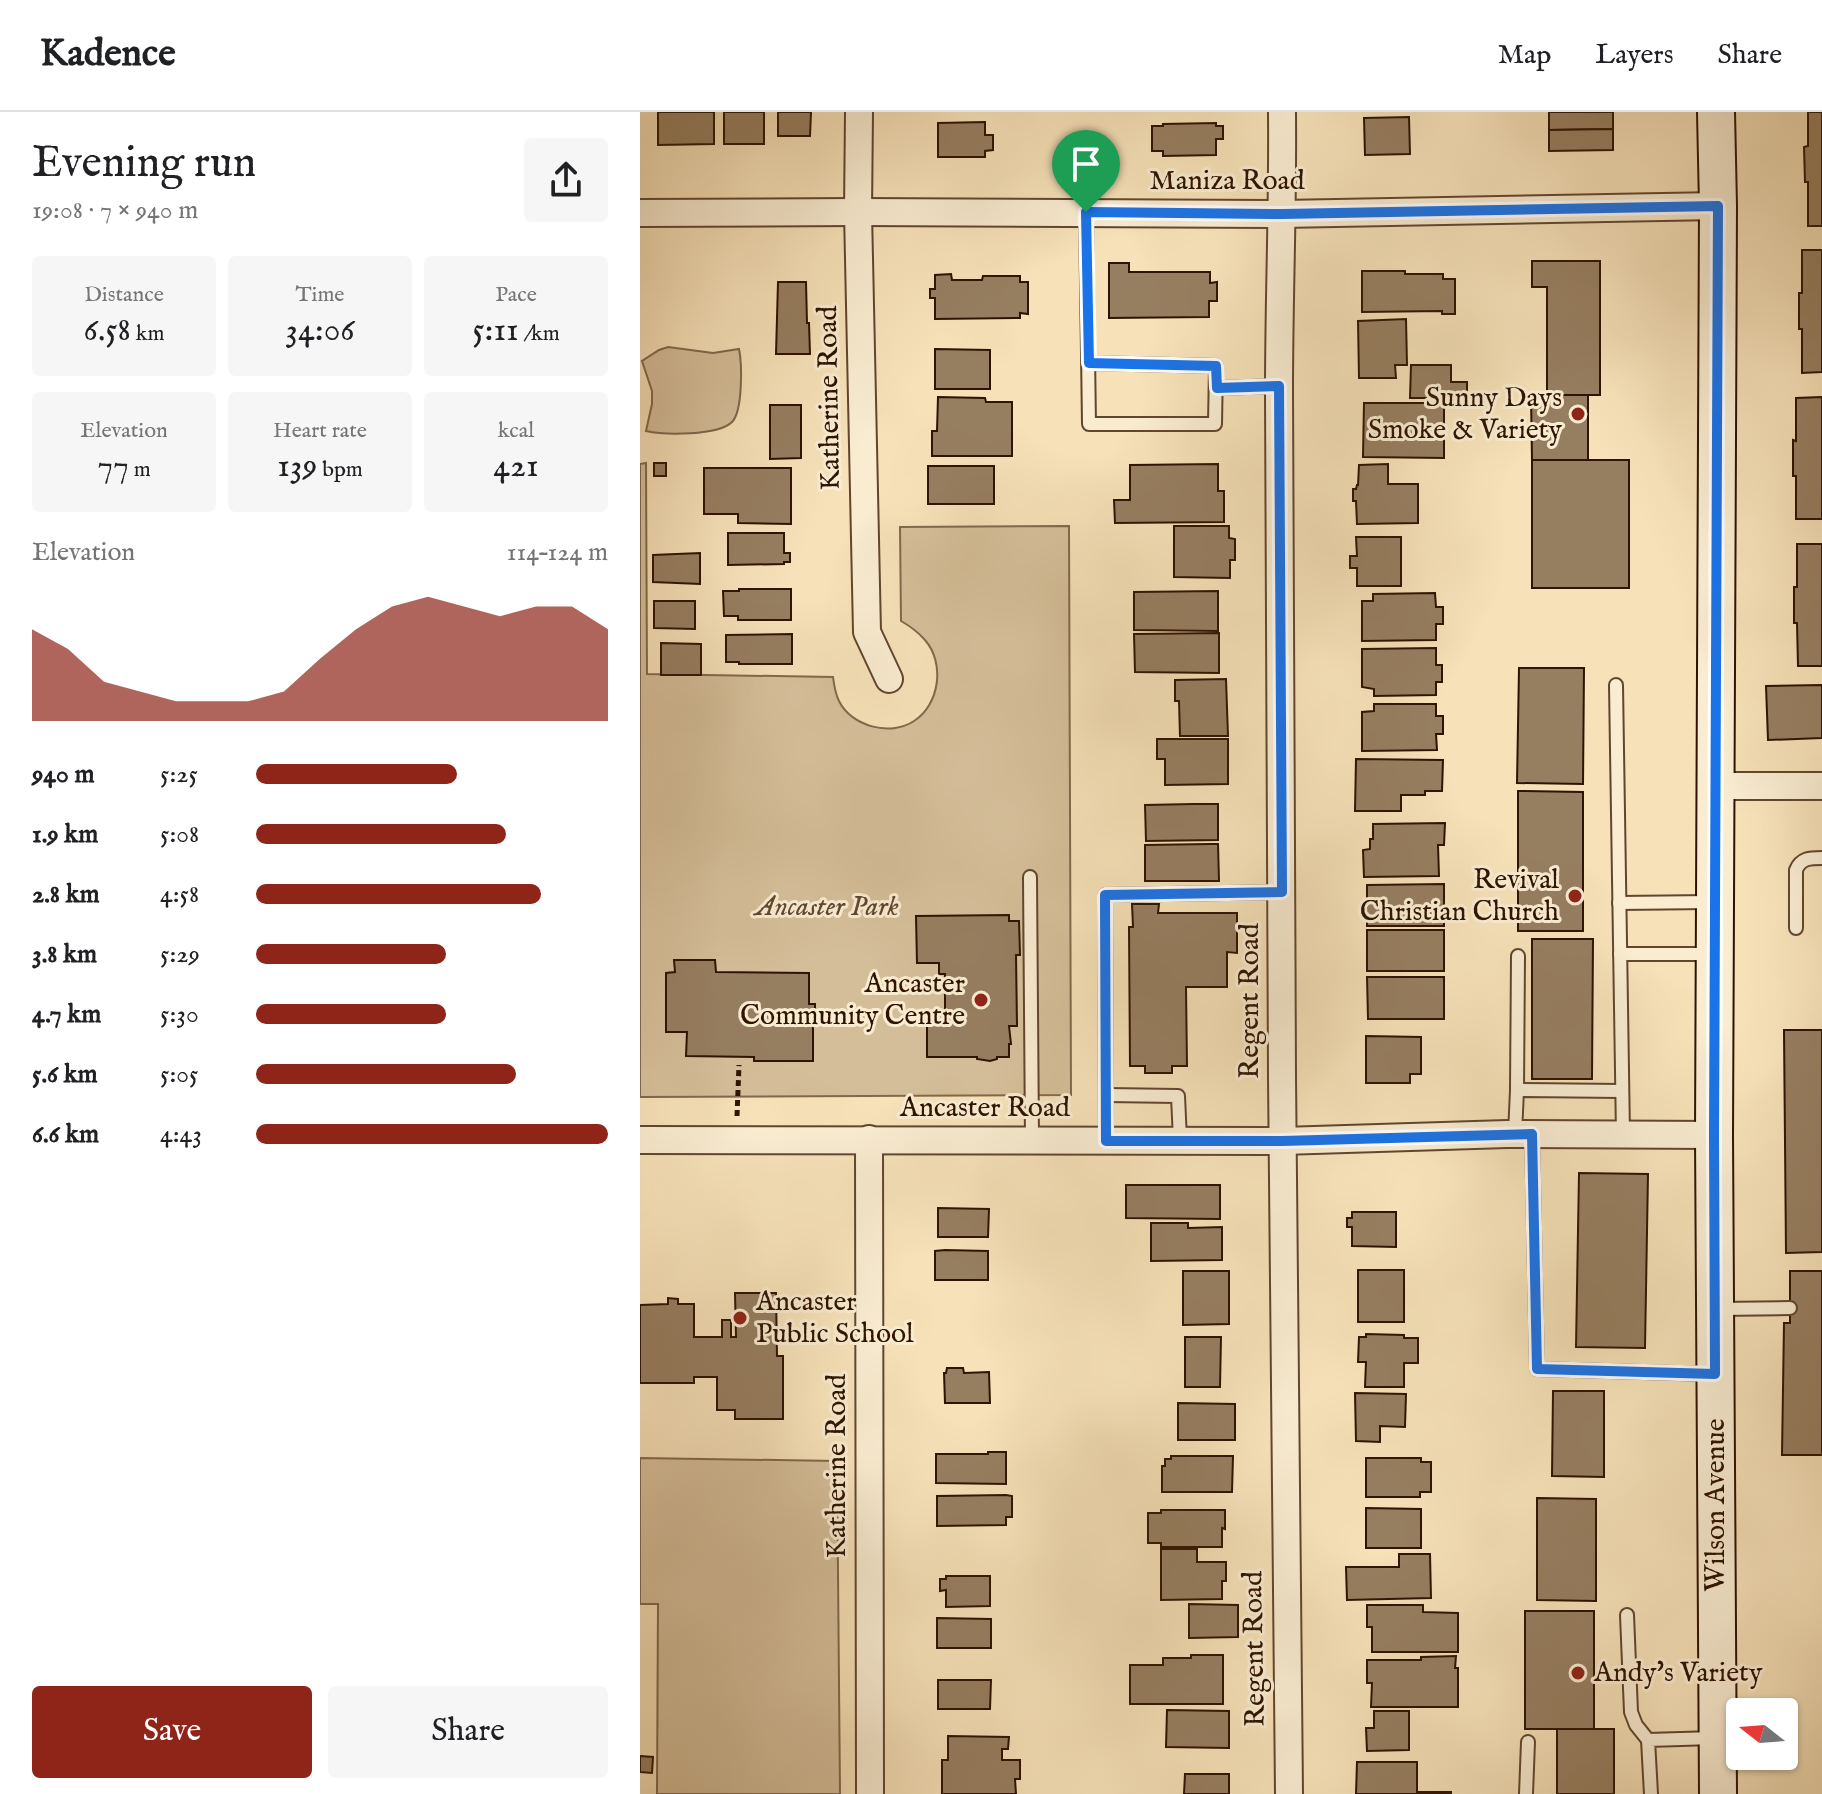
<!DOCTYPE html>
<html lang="en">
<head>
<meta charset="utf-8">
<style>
  body { margin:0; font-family:"IM FELL English",serif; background:#f6f6f6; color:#202124; height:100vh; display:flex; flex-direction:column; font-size:30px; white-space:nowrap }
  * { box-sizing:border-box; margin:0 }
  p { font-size:26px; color:#757577 }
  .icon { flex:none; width:44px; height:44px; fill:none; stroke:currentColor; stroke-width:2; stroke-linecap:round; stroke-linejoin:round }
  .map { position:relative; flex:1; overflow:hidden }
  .sheet { display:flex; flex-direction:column; background:#fff; width:640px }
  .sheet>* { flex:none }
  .needle { width:52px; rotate:287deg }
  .tools { position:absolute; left:1086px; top:1586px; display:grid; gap:16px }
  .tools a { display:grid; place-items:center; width:72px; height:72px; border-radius:8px; background:#fff; box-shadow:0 2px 6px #0004; font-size:40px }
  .pin { position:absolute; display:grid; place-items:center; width:68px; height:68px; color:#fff; margin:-82px -34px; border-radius:50% 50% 50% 0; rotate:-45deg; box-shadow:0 0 8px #0007 }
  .pin .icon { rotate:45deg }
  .round { display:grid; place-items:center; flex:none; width:84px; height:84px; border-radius:8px; background:#f6f6f6 }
  .summary { display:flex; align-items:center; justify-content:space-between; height:136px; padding:0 32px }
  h1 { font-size:44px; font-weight:600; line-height:60px }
  .stats { display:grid; grid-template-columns:repeat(3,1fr); gap:12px; height:136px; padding:8px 32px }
  .stats div { display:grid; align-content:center; border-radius:8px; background:#f6f6f6; text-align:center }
  .stats b { font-size:34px; font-weight:600 }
  .stats small { font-size:22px; font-weight:400 }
  .stats p { font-size:22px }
  .chart { height:224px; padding:16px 32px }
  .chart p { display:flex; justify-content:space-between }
  .chart svg { width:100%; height:144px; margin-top:8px; fill:#8f2418; opacity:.7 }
  .primary-button { display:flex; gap:16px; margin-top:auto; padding:16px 32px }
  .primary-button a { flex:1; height:92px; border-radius:8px; background:#8f2418; color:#fff; font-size:32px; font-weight:600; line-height:92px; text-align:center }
  .primary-button a+a { background:#f6f6f6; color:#202124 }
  ul { padding:0 32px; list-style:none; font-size:26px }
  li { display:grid; grid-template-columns:128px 96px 1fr; align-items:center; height:60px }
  li i { height:20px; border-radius:10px; background:#8f2418 }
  header { display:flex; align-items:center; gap:48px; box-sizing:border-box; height:112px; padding:0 40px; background:#fff; border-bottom:2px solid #e0e0e0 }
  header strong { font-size:38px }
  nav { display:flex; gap:44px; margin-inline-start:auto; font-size:28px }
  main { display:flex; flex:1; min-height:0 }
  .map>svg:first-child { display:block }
  .green { fill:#d4be99; stroke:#82684c; stroke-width:2 }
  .building { fill:#967e60; stroke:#2f1300; stroke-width:2 }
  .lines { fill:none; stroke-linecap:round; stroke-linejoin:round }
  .service-casing { stroke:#61462e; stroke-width:16 }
  .minor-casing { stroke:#61462e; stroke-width:30 }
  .secondary-casing { stroke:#2f1300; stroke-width:40 }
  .path { stroke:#2f1300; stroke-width:5; stroke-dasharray:6 4; stroke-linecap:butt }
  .service { stroke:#f9ecd1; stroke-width:12 }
  .minor { stroke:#f9ecd1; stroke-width:26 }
  .secondary { stroke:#f9ecd1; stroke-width:36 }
  .route-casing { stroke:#fff; stroke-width:16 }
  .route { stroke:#1a73e8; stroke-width:10 }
  .poi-dot { fill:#8f2418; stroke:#f9ecd1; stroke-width:3 }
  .labels { text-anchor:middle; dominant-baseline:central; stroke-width:6; stroke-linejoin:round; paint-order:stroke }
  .street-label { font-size:28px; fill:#2f1300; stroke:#f9ecd1 }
  .poi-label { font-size:28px; fill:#2f1300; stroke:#f9ecd1; text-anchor:end }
  .park-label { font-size:28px; font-style:italic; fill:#61462e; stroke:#f9ecd1 }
</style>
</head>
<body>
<header>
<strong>Kadence</strong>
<nav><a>Map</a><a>Layers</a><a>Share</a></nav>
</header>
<main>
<section class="sheet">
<div class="summary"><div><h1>Evening run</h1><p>19:08 · 7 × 940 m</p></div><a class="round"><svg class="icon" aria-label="share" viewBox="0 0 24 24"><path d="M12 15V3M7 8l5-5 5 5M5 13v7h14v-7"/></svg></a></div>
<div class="stats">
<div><p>Distance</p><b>6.58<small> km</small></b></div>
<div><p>Time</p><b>34:06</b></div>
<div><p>Pace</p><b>5:11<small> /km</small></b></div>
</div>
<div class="stats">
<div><p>Elevation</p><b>77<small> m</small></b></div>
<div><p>Heart rate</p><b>139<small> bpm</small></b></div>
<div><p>kcal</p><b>421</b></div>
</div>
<div class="chart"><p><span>Elevation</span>114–124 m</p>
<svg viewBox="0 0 160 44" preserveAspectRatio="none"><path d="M0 44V16L10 22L20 32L30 35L40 38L50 38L60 38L70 35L80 25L90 16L100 9L110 6L120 9L130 12L140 9L150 9L160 16V44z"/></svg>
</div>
<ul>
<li><b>940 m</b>5:25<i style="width:57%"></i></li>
<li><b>1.9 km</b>5:08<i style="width:71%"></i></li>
<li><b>2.8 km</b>4:58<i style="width:81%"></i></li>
<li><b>3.8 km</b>5:29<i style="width:54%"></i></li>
<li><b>4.7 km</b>5:30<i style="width:54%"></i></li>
<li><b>5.6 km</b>5:05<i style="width:74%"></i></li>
<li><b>6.6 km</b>4:43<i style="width:100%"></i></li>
</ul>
<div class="primary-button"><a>Save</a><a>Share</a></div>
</section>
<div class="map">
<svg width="1182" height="1682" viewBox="0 0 1182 1682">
  <rect width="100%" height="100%" fill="#f6e1b8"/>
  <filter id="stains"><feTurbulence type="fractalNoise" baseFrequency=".0025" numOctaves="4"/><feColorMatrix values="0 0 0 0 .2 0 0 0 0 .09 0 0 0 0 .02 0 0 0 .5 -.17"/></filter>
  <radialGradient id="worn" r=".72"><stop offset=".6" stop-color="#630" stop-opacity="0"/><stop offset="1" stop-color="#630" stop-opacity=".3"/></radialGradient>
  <!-- green -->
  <g class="green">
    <path d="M28,235l45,6 26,-4c3,14 4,62 -7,73 -14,14 -68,13 -86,9l6,-27v-13l-10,-30 17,-11z"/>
    <path d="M6,351l1,211 186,3c1,8 2,16 6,24 12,25 51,36 75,20 26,-17 31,-58 11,-81 -7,-8 -15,-14 -24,-19l-1,-94 169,-1 2,569 -431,2v-633z"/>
    <polygon points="0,1346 197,1349 200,1682 17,1682 18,1492 0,1492"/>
  </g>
  <!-- building -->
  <g class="building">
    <polygon points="18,0 74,0 74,32 18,33"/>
    <rect x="84" y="0" width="40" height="32"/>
    <polygon points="138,0 171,0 170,24 138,24"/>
    <polygon points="909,0 973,0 973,17 909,18"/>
    <polygon points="1168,0 1182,0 1182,114 1168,114 1168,70 1165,70 1164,35 1168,34"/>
    <polygon points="769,5 770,42 725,43 724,6"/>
    <polygon points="345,10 345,23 353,23 353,38 345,39 345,45 298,45 298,11"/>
    <polygon points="576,11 576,14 583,14 583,27 576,27 576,43 523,44 523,39 512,39 512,14 523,14 523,12"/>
    <polygon points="973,17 973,38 909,39 909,18"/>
    <polygon points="1162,138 1182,138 1182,260 1162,261 1162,217 1159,217 1159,181 1162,181"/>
    <polygon points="892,149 960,149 960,283 907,283 907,175 892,175"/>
    <polygon points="469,151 489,151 489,160 570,160 570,171 577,170 577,189 569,189 569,205 469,206"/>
    <polygon points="722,159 765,159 765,162 803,162 803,167 815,167 815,202 802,202 802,199 722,200"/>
    <polygon points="311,162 312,168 342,168 343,164 380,164 380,170 388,170 388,202 380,201 380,206 295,207 295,186 290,186 290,177 295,177 295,163"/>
    <polygon points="138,170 166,170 167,211 169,211 170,242 136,242"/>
    <polygon points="766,207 767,253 755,253 756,266 719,266 718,209"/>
    <polygon points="295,237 350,238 350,277 295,277"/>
    <polygon points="771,253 811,253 811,270 827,270 827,286 770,286"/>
    <polygon points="891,283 948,283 948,348 892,348"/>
    <polygon points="298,285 345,286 346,290 372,290 372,344 292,344 292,319 297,319"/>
    <polygon points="1182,285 1182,407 1156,407 1156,364 1153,364 1153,328 1156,329 1156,286"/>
    <polygon points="724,291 804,291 804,346 723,345"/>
    <polygon points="130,293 161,293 161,346 130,347"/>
    <rect x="892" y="348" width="97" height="128"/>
    <rect x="14" y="351" width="12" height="13"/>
    <polygon points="578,352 578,379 584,379 584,410 475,411 474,388 490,388 490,353"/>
    <polygon points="748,352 748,372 778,372 778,411 717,412 716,389 713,389 713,377 716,377 717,373 718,373 719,353"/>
    <rect x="288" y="354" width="66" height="38"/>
    <polygon points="64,356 151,356 151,412 98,411 98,402 64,402"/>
    <polygon points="534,414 589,414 589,426 595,427 595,448 590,448 590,466 534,465"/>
    <polygon points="88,421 144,421 144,441 150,441 150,450 144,450 144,452 88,453"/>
    <polygon points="716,425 761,425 761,474 717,474 717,456 710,456 710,444 717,444"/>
    <polygon points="1157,432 1182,432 1182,554 1158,554 1157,511 1154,511 1154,475 1157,475"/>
    <polygon points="60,441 60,472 13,470 13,443"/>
    <polygon points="99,477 151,477 151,508 98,508 98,504 84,504 83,479 99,479"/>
    <polygon points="578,479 578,519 494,518 494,480"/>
    <polygon points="795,481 796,495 803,495 803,512 796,512 796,528 722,529 722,489 733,489 733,482"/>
    <polygon points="14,489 55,489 55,517 14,516"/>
    <polygon points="579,521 579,561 495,560 494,522"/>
    <polygon points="152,522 152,552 99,552 99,550 86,550 86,523"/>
    <polygon points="21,531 61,532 61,563 21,563"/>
    <polygon points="796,536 796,553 802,553 802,570 796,570 796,583 734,584 734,577 722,575 722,537"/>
    <polygon points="879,556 944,556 943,672 877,671"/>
    <polygon points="586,567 588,624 540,624 539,589 535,589 535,568"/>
    <polygon points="1182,573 1182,626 1128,628 1126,574"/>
    <polygon points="734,592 796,592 796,604 803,604 803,622 796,622 797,638 722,639 722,600 734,599"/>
    <polygon points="517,627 588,627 588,672 525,673 525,647 517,647"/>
    <polygon points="716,647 803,648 802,679 785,679 785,683 761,683 761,699 715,699"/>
    <polygon points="878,679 943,680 943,819 878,819"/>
    <polygon points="554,692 578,692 578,728 506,729 505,693"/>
    <polygon points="805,711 804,733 798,733 799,764 724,765 723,738 730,737 730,727 733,727 733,712"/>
    <polygon points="570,732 578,732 579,769 505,769 505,733"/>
    <polygon points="804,772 804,814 727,814 727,773"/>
    <polygon points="492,792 519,792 518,801 597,801 597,841 587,840 587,875 546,875 547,954 532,954 532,961 505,961 505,954 490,954 489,815 493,815"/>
    <polygon points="369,803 369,809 379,809 380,843 376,843 377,914 369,914 371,932 369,932 369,945 357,945 357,947 350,949 337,947 337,945 287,945 287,912 305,912 305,862 299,862 299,851 277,851 276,804"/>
    <rect x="727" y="818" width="77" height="41"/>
    <polygon points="892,827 953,827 952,967 892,967"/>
    <polygon points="34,848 75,848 76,860 169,861 169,892 175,892 175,911 173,912 173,949 114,949 114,945 46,944 47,920 26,920 26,861 35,860"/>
    <polygon points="727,865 804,865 804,907 728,907"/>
    <polygon points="1144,918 1182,918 1182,1140 1146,1141"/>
    <polygon points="726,924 781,925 781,962 770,962 770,971 726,971"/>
    <polygon points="939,1061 1008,1062 1005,1236 936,1235"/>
    <polygon points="486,1073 580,1073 580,1107 486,1106"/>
    <polygon points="298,1096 349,1097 348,1125 298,1125"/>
    <polygon points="712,1100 756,1100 756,1135 712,1134 712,1115 707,1115 707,1106 712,1106"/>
    <polygon points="511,1111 548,1111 548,1116 582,1115 582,1148 511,1149"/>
    <polygon points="305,1138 348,1139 348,1168 295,1168 295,1139"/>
    <rect x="718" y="1158" width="46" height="52"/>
    <polygon points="543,1159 589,1159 589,1212 543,1213"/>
    <polygon points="1150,1159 1182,1159 1182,1343 1142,1343 1144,1211 1150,1211"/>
    <polygon points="95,1181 136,1181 137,1244 143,1244 143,1307 95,1307 95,1298 77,1298 77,1265 54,1265 54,1271 0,1271 0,1193 28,1192 28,1186 38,1187 38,1192 54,1192 54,1225 82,1225 82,1208 91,1208 91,1225 96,1225"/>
    <polygon points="726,1222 764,1223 764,1226 778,1226 778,1251 764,1251 764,1275 725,1275 726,1250 718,1250 719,1225 726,1225"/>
    <polygon points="545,1225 581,1225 580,1275 545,1275"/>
    <polygon points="307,1256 323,1256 324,1261 349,1260 350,1291 305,1291 304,1261 306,1261"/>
    <polygon points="913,1279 964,1279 964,1365 912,1364"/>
    <polygon points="715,1281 766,1282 765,1315 740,1314 740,1330 716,1329"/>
    <polygon points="538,1291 595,1292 595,1328 538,1328"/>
    <polygon points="348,1340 366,1340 366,1372 296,1371 296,1342 348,1342"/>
    <polygon points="531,1344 593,1344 592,1380 522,1380 522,1354 525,1354 525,1347 531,1347"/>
    <polygon points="726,1346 781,1346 781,1350 791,1350 791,1380 780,1380 780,1385 726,1385"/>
    <polygon points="366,1383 372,1384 372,1405 366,1405 366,1413 297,1414 297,1384"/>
    <polygon points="897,1386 956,1387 956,1489 897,1488"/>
    <polygon points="726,1396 781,1397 781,1436 726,1436"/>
    <polygon points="521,1398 585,1398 585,1417 582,1416 582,1435 521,1435 521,1431 508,1431 508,1401 521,1401"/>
    <polygon points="521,1437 557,1437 557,1450 586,1450 586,1469 582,1469 582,1487 521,1488"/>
    <polygon points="759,1442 790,1442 791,1486 707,1488 706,1455 759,1455"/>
    <polygon points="306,1464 350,1464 350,1494 306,1495 306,1478 300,1479 300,1467 306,1467"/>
    <polygon points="549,1492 598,1493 598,1525 549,1526"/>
    <polygon points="727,1493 783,1493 783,1500 818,1501 818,1540 732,1540 732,1515 727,1515"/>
    <rect x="885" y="1499" width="69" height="118"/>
    <polygon points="297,1506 351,1507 351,1536 297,1536"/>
    <polygon points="551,1543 583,1543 583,1592 490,1592 490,1553 523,1553 523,1546 551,1546"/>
    <polygon points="816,1544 815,1556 818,1556 818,1595 731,1595 732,1571 727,1571 727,1548 781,1548 781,1545"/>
    <polygon points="298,1568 351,1568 350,1597 298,1597"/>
    <polygon points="527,1598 589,1599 589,1636 526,1635"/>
    <polygon points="734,1599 769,1599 769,1638 727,1639 726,1616 734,1616"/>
    <rect x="917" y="1617" width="57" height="65"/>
    <polygon points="308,1624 369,1625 368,1637 362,1637 362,1648 380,1648 380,1667 375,1667 376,1682 302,1682 302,1648 308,1648"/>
    <polygon points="0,1644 13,1645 12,1661 0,1660"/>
    <polygon points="717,1650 777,1650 777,1680 811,1680 811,1682 716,1682"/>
    <polygon points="545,1662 589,1662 589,1682 544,1682"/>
  </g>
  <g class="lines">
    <defs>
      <g id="service">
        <polyline points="446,100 449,312 575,312 576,254 449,251"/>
        <polyline points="577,276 639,274"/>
        <polyline points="976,573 983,1023"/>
        <polyline points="390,765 392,1028"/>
        <polyline points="979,791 1071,790"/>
        <path d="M1156,816v-58c5,-12 14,-12 26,-12"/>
        <polyline points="980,842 1072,842"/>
        <polyline points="877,978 878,844"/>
        <polyline points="466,983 538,984 540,1028"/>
        <polyline points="875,1022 877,978 982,979"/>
        <polyline points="892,1022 897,1257 1071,1262"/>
        <polyline points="466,1029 465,783 642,780"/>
        <polyline points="1078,1197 1150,1196"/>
        <polyline points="987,1503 991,1600 996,1613 1008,1628"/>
        <polyline points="886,1682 888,1630"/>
        <polyline points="1011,1682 1008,1628 1074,1626"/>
      </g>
      <g id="minor">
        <polyline points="219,0 218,100 227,520 249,567"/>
        <path d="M642,0c1,93 -3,186 -3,279 0,468 5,935 10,1403"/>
        <polyline points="0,101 218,100 642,102 1078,94"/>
        <polyline points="1075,674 1182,674"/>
        <polyline points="229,1027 230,1682"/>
        <polyline points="0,1028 642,1029 867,1022 1074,1023"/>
      </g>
      <polyline id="secondary" points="1076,0 1078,94 1074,1023 1078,1682"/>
    </defs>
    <!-- service casing -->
    <use href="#service" class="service-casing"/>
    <!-- minor casing -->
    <use href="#minor" class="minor-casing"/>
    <!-- secondary casing -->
    <use href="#secondary" class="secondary-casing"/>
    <!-- path -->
    <polyline class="path" points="97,1004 99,953"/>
    <!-- service -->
    <use href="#service" class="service"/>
    <!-- minor -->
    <use href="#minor" class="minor"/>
    <!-- secondary -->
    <use href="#secondary" class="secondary"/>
  </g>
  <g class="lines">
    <defs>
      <polygon id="route" points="1078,94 1074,1023 1075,1262 897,1257 892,1022 642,1029 466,1029 465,783 642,780 639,274 577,276 576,254 449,251 446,100 642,102"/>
    </defs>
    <!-- route casing -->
    <use href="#route" class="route-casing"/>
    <!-- route -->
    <use href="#route" class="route"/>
  </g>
  <!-- markers -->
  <g class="poi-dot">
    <circle cx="938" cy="302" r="8"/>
    <circle cx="935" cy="784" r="8"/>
    <circle cx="341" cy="888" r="8"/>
    <circle cx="100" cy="1206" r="8"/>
    <circle cx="938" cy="1561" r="8"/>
  </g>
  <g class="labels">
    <!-- street labels -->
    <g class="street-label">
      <text x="587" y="69">Maniza Road</text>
      <text transform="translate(190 286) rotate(-91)">Katherine Road</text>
      <text transform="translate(610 889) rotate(-90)">Regent Road</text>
      <text x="345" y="996">Ancaster Road</text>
      <text transform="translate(197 1354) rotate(-90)">Katherine Road</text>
      <text transform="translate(1076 1393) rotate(-90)">Wilson Avenue</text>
      <text transform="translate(615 1537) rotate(-91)">Regent Road</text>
    </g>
    <!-- poi labels -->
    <g class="poi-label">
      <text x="922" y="286">Sunny Days<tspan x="922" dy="32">Smoke &amp; Variety</tspan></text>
      <text x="919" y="768">Revival<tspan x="919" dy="32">Christian Church</tspan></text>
      <text x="325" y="872">Ancaster<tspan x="325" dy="32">Community Centre</tspan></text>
      <text x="116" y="1190" text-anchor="start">Ancaster<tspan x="116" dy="32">Public School</tspan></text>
      <text x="954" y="1561" text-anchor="start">Andy's Variety</text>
    </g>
    <!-- park labels -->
    <g class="park-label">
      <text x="187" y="795">Ancaster Park</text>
    </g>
  </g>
  <rect width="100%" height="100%" filter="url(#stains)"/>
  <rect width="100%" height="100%" fill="url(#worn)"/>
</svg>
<div class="tools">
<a><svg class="needle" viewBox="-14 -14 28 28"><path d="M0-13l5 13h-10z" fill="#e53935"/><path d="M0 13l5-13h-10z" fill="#757577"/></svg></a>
</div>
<div class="pin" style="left:446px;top:100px;background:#1e9e55"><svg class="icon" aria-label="arrive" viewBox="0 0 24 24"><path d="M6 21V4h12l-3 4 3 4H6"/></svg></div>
</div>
</main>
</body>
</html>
